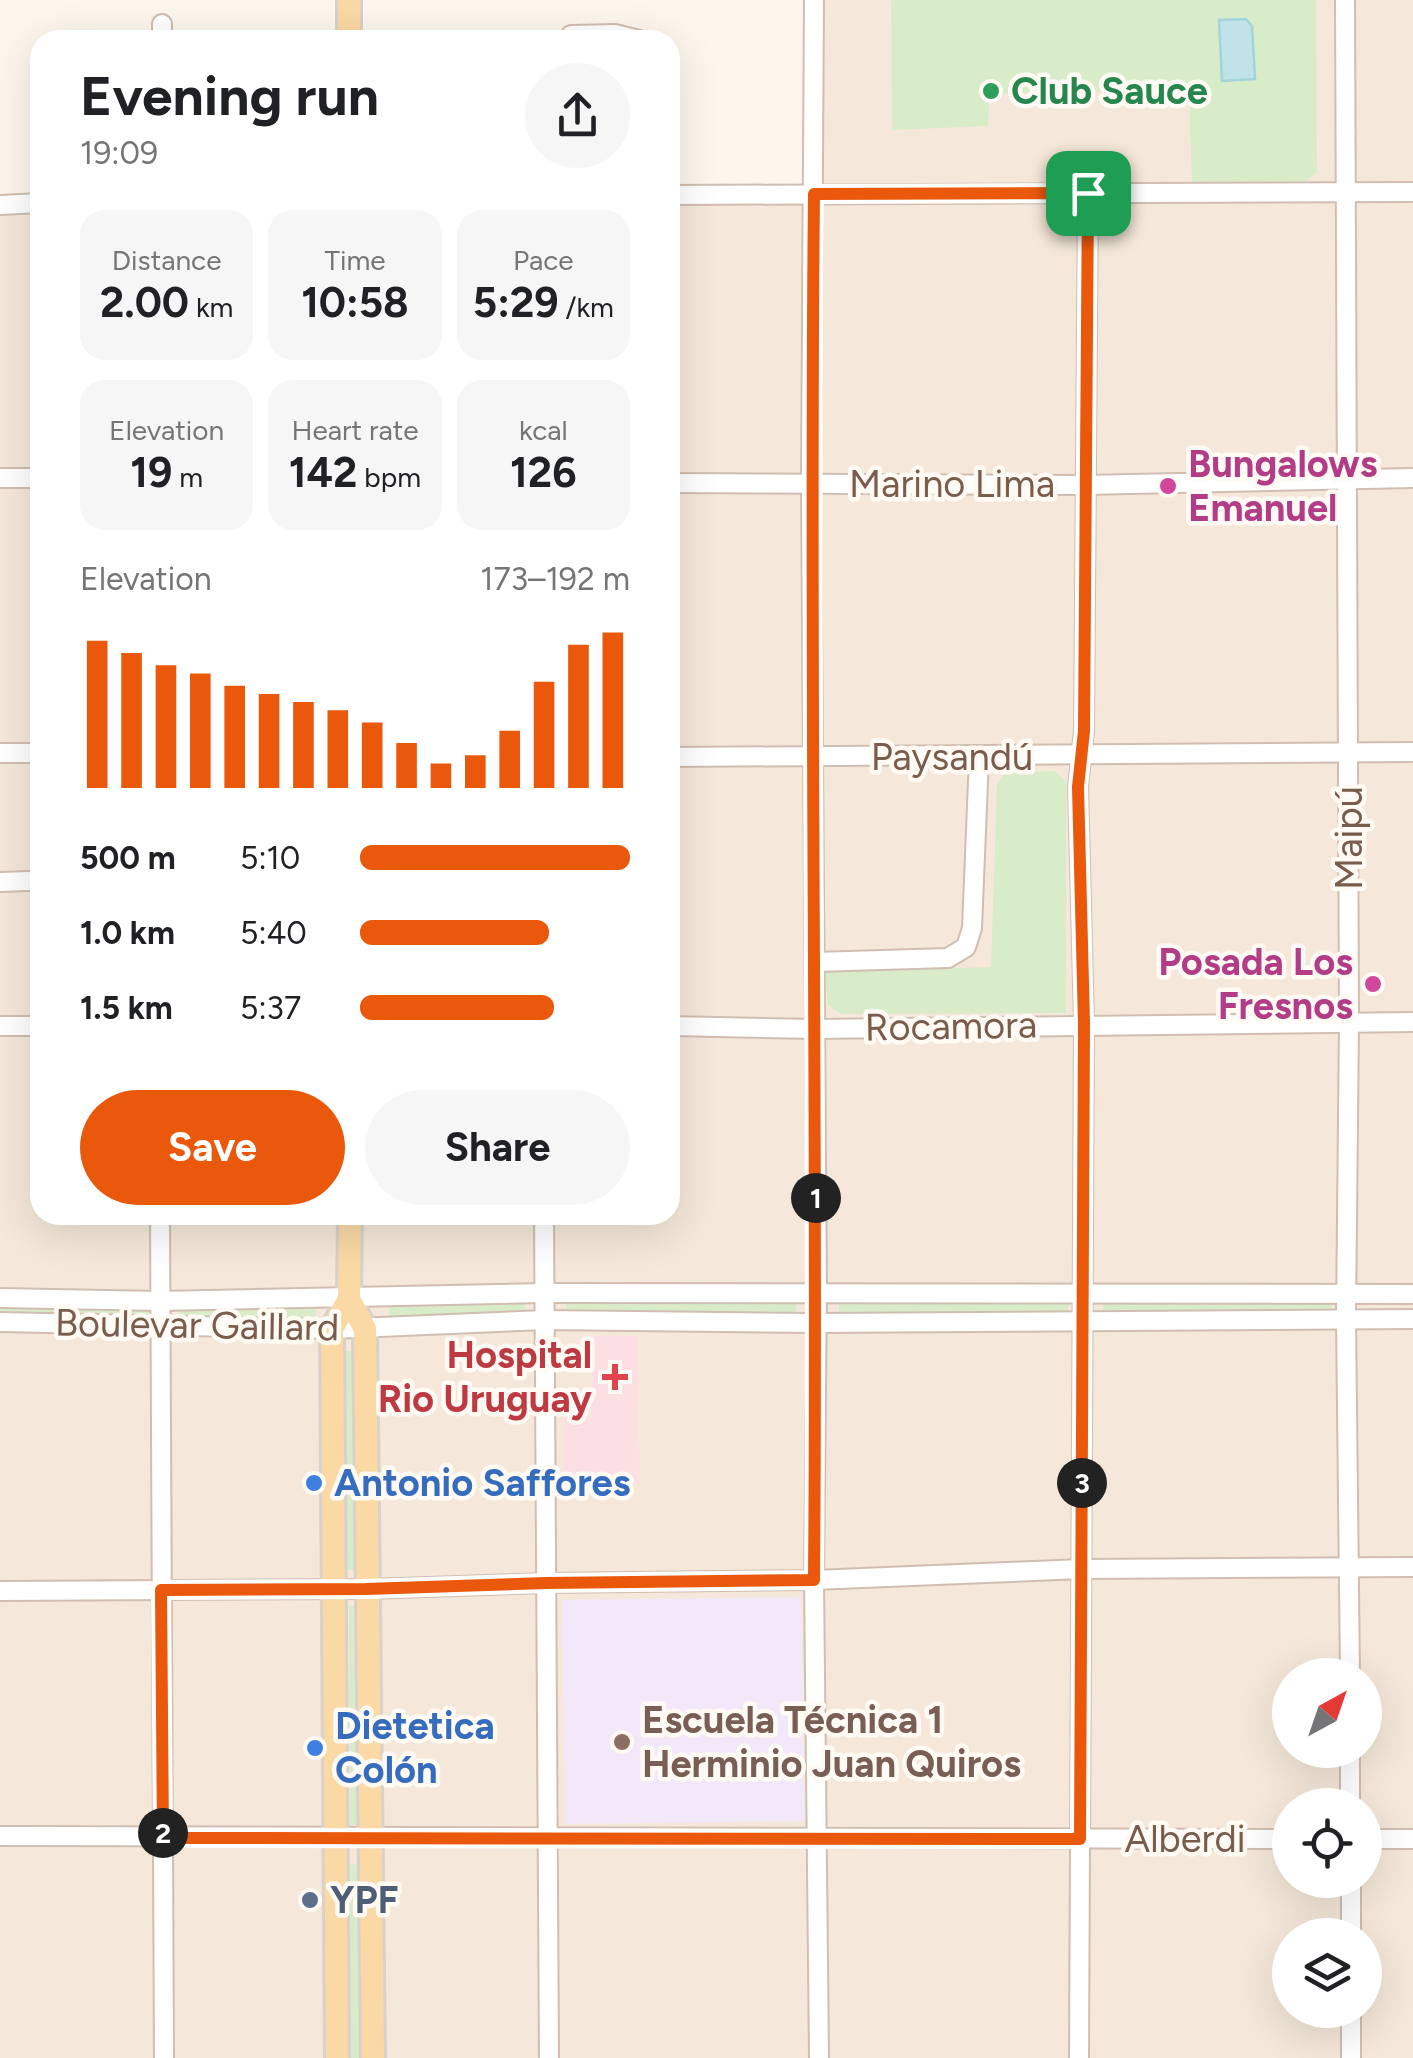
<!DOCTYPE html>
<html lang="en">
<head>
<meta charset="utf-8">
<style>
  body { margin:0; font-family:Figtree,sans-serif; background:#f6f6f6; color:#202124; height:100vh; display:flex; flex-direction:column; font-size:38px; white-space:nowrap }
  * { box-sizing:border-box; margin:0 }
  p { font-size:32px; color:#757577 }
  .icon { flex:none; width:55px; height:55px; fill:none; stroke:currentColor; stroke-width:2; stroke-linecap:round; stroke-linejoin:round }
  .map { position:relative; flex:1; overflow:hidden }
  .panel { position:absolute; left:30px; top:30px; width:650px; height:1195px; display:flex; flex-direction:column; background:#fff; border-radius:30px; box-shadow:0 10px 40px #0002 }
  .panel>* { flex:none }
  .needle { width:65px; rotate:40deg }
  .tools { position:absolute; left:1272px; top:1658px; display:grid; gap:20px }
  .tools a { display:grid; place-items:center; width:110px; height:110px; border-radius:50%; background:#fff; box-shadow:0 10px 40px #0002; font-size:50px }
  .pin { position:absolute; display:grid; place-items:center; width:85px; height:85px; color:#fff; margin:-42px; border-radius:20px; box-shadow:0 5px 15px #0006 }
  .km { position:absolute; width:50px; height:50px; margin:-25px; border-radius:50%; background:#222; color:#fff; font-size:28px; line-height:50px; text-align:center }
  .round { display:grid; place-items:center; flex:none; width:105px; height:105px; border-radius:52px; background:#f6f6f6 }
  .summary { display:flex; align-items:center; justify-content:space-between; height:170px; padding:0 50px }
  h1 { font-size:55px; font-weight:700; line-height:75px }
  .stats { display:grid; grid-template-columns:repeat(3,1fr); gap:15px; height:170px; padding:10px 50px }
  .stats div { display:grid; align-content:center; border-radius:25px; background:#f6f6f6; text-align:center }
  .stats b { font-size:42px; font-weight:700 }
  .stats small { font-size:28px; font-weight:400 }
  .stats p { font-size:28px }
  .chart { height:280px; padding:20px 50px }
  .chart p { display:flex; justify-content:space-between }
  .chart svg { width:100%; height:180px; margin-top:10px; stroke:#ea580c; stroke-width:6 }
  .action { display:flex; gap:20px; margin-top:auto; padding:20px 50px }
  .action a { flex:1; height:115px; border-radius:60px; background:#ea580c; color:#fff; font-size:40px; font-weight:700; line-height:115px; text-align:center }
  .action a+a { background:#f6f6f6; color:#202124 }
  ul { padding:0 50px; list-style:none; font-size:32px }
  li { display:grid; grid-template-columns:160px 120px 1fr; align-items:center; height:75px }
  li i { height:25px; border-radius:12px; background:#ea580c }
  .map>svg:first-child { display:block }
  .residential { fill:#f5e8da; fill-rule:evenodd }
  .education { fill:#f3e8fa }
  .medical { fill:#fbdfe3 }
  .green { fill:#d8ecc9 }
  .water { fill:#bfe3e8; stroke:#a5d3da; stroke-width:2.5 }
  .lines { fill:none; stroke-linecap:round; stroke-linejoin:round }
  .minor-casing { stroke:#d1beb0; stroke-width:22 }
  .major-casing { stroke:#dad1cd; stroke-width:28 }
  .minor { stroke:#fff; stroke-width:18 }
  .major { stroke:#fbd9a5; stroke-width:22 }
  .route-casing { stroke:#fff; stroke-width:20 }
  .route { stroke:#ea580c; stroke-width:12 }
  .leisure-dot { fill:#2e9e5b; stroke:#fffaf3; stroke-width:4 }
  .hotel-dot { fill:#d1479c; stroke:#fffaf3; stroke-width:4 }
  .health-dot { fill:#e0444e; stroke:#fffaf3; stroke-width:4 }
  .shop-dot { fill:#3f7fe0; stroke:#fffaf3; stroke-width:4 }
  .education-dot { fill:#8d6e63; stroke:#fffaf3; stroke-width:4 }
  .service-dot { fill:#5c6f8a; stroke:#fffaf3; stroke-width:4 }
  .labels { text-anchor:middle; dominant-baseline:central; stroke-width:9; stroke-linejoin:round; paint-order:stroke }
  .leisure-label { font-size:38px; font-weight:bold; fill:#27864d; stroke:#fffaf3; text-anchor:start }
  .hotel-label { font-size:38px; font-weight:bold; fill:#b23c85; stroke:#fffaf3; text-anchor:start }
  .street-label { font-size:38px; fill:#7a5c4d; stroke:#fffaf3 }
  .health-label { font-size:38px; font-weight:bold; fill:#be3a42; stroke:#fffaf3; text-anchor:end }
  .shop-label { font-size:38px; font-weight:bold; fill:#366cbe; stroke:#fffaf3; text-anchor:start }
  .education-label { font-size:38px; font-weight:bold; fill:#785e54; stroke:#fffaf3; text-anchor:start }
  .service-label { font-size:38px; font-weight:bold; fill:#4e5e75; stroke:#fffaf3; text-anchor:start }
</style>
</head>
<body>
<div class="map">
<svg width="1413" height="2058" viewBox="0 0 1413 2058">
  <rect width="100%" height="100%" fill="#fdf6ec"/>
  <!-- residential -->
  <path class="residential" d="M814,0h599v2058h-1413v-1853l40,-2v1012h630v-1020l144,-1zM1290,1675h75v75h-75zM1290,1805h75v75h-75zM1290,1935h75v75h-75z"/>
  <!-- education -->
  <polygon class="education" points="801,1597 805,1821 565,1824 562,1600"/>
  <!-- medical -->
  <polygon class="medical" points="592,1336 638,1336 639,1484 563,1484 563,1418 592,1417"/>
  <!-- green -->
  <g class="green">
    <polygon points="891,0 1316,0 1317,172 1303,184 1192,182 1189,89 990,94 988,126 892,130"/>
    <polygon points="1054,771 1066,781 1066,1013 841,1014 828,1005 825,972 991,967 997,784 1006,773"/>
    <polygon points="1332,1300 1332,1314 1103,1316 1103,1302"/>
    <polygon points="1068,1301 1068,1315 839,1317 839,1303"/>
    <polygon points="525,1302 525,1316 389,1320 389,1306"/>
    <polygon points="796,1302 796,1315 567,1318 566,1304"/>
    <rect x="0" y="1306" width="148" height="14"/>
    <polygon points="316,1309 316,1323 181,1323 180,1310"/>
    <polygon points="345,1351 355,1351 356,1570 346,1570"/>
    <polygon points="349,1606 359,1606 360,1825 350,1825"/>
    <polygon points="359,1864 360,2058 350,2058 349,1865"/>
  </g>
  <!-- water -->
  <polygon class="water" points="1246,19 1252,26 1255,79 1222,81 1219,20"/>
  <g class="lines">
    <defs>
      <g id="minor">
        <polyline points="814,0 811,483 817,1293 814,1580 819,2058"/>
        <polyline points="1345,0 1349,1022 1346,1318 1350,1675"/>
        <polyline points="571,35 615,34 639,40"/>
        <polyline points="162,40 162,24"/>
        <polyline points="670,195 1413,192"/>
        <polyline points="0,205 40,203"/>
        <polyline points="0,478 40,478"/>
        <polyline points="670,483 1084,485 1413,478"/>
        <polyline points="0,753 40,753"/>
        <polyline points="670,757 1413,752"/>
        <polyline points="0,882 29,881"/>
        <polyline points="815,962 948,958 966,947 972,928 979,757"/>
        <polyline points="0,1026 40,1026"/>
        <polyline points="670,1026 815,1029 1413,1022"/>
        <polyline points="160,1215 164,2058"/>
        <polyline points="544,1215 549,2058"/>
        <polyline points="0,1298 160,1301 544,1293 1413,1294"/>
        <polyline points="0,1322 332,1329 545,1320 816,1323 1413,1319"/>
        <polyline points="0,1591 367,1589 546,1583 814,1580 1082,1569 1413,1567"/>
        <polyline points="1350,1750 1350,1805"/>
        <polyline points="0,1836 1290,1839"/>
        <polyline points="1365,1839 1413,1839"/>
        <polyline points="1351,1880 1351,1935"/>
        <polyline points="1351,2010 1351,2058"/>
        <polyline points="1079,2058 1084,1023 1078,787 1084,731 1088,193"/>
      </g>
      <g id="major">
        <polyline points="349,0 349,40"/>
        <polyline points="350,1215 349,1299 365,1329 373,2058"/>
        <polyline points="337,2058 332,1329 349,1299"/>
      </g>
    </defs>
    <!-- minor casing -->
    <use href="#minor" class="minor-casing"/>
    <!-- major casing -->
    <use href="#major" class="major-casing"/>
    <!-- minor -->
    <use href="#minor" class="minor"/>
    <!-- major -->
    <use href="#major" class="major"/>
  </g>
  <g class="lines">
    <defs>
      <path id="route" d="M1088,193l-4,538 -6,56 6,236 -4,816 -917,-1 -2,-248 205,-1 180,-6 268,-3c4,-462 -5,-924 0,-1386z"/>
    </defs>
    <!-- route casing -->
    <use href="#route" class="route-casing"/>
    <!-- route -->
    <use href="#route" class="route"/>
  </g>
  <!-- markers -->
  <circle class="leisure-dot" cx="991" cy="91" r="10"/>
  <g class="hotel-dot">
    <circle cx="1168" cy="486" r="10"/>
    <circle cx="1373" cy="984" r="10"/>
  </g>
  <path class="health-dot" d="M610 1362h10v10h10v10h-10v10h-10v-10h-10v-10h10z"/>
  <g class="shop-dot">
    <circle cx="314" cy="1483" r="10"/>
    <circle cx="315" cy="1748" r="10"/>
  </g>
  <circle class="education-dot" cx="622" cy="1742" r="10"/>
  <circle class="service-dot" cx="310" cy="1900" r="10"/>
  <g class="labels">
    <!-- leisure labels -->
    <g class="leisure-label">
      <text x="1011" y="91">Club Sauce</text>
    </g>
    <!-- hotel labels -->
    <g class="hotel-label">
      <text x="1188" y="464">Bungalows<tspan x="1188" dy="44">Emanuel</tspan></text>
      <text x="1353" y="962" text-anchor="end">Posada Los<tspan x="1353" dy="44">Fresnos</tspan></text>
    </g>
    <!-- street labels -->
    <g class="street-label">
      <text x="952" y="484">Marino Lima</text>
      <text x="952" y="757">Paysandú</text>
      <text transform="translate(1349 838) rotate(-90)">Maipú</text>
      <text transform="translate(951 1026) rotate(-1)">Rocamora</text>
      <text transform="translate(197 1325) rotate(1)">Boulevar Gaillard</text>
      <text x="1185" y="1839">Alberdi</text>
    </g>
    <!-- health labels -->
    <g class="health-label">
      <text x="592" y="1355">Hospital<tspan x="592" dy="44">Rio Uruguay</tspan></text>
    </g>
    <!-- shop labels -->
    <g class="shop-label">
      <text x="334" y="1483">Antonio Saffores</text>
      <text x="335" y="1726">Dietetica<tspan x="335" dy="44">Colón</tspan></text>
    </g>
    <!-- education labels -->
    <g class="education-label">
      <text x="642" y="1720">Escuela Técnica 1<tspan x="642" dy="44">Herminio Juan Quiros</tspan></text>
    </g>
    <!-- service labels -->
    <g class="service-label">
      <text x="330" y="1900">YPF</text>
    </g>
  </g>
</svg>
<div class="tools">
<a><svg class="needle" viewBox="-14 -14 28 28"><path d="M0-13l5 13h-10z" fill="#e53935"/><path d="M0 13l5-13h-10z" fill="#757577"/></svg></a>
<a><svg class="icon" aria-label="locate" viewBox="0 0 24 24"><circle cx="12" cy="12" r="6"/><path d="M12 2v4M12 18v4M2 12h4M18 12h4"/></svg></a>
<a><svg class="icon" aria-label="layers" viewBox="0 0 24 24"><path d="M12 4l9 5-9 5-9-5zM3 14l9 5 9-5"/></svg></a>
</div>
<div class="pin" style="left:1088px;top:193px;background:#1e9e55"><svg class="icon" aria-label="arrive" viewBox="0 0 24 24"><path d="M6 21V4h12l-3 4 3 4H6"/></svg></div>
<b class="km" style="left:816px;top:1198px">1</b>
<b class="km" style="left:163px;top:1833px">2</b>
<b class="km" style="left:1082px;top:1483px">3</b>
<section class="panel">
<div class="summary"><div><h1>Evening run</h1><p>19:09</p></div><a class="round"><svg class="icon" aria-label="share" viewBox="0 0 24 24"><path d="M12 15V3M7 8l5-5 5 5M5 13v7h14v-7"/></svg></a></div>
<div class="stats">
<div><p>Distance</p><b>2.00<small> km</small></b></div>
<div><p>Time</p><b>10:58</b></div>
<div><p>Pace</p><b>5:29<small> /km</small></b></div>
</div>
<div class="stats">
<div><p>Elevation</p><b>19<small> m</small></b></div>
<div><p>Heart rate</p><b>142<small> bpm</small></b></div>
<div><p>kcal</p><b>126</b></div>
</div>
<div class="chart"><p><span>Elevation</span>173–192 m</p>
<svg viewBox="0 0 160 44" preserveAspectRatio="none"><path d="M5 44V8M15 44V11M25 44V14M35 44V16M45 44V19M55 44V21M65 44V23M75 44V25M85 44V28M95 44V33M105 44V38M115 44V36M125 44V30M135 44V18M145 44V9M155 44V6"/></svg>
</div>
<ul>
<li><b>500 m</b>5:10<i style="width:100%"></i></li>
<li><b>1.0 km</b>5:40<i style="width:70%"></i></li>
<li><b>1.5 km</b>5:37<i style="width:72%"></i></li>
</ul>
<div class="action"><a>Save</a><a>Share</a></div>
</section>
</div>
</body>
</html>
